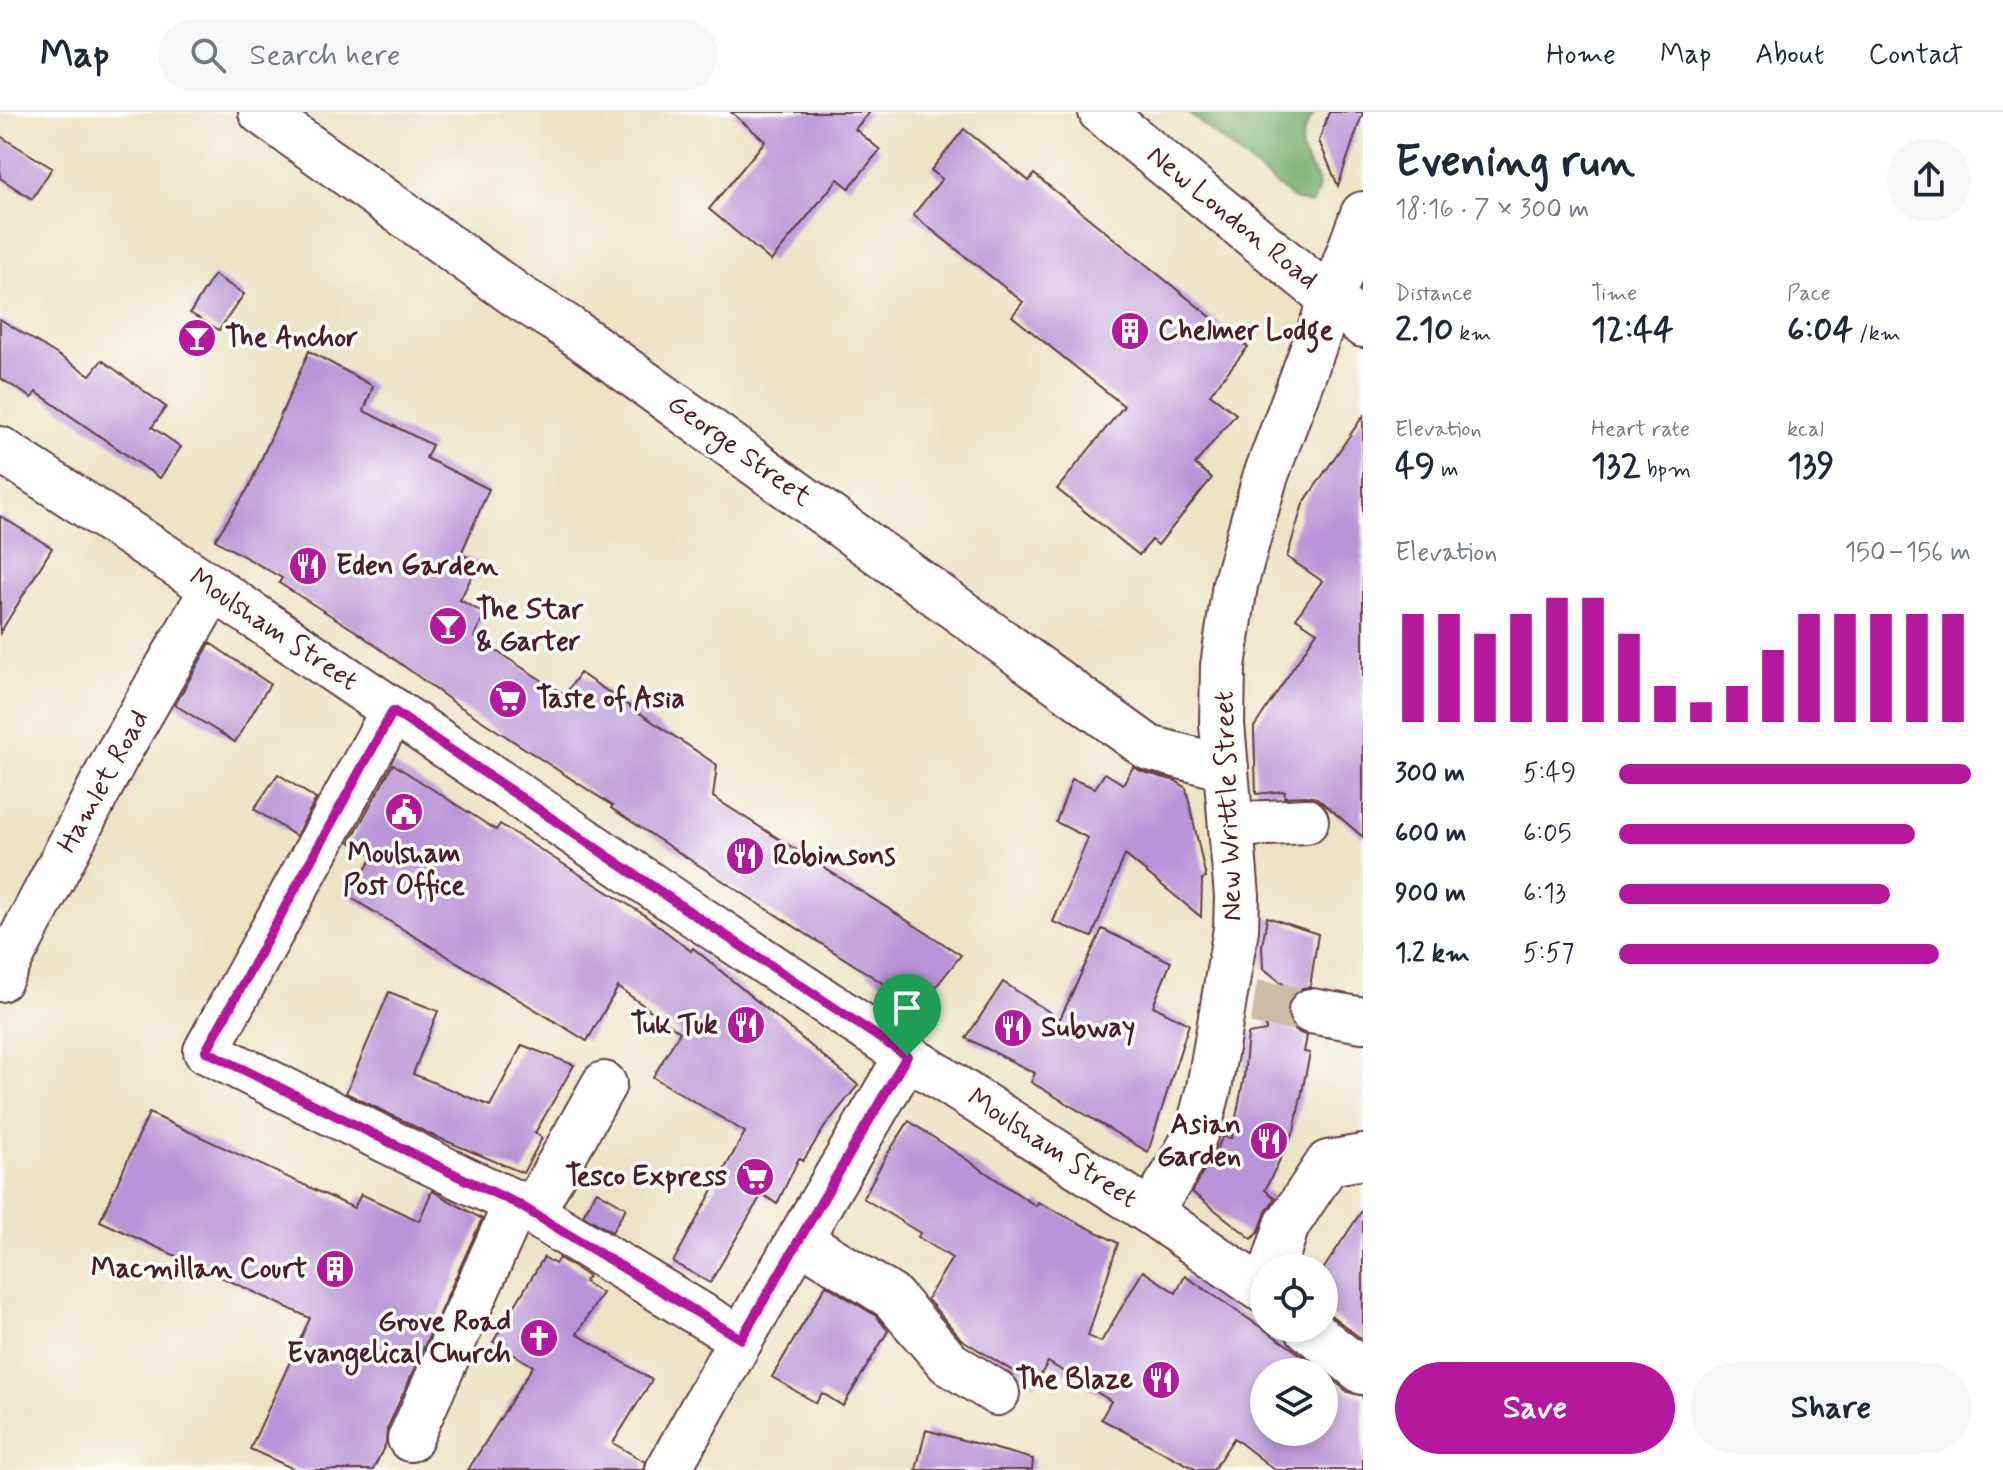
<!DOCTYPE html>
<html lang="en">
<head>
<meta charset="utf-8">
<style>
  body { margin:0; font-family:Mynerve,sans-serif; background:#f6f6f7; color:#1f2937; height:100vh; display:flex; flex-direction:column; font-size:30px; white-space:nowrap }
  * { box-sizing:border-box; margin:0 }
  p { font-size:26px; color:#747a83 }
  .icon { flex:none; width:44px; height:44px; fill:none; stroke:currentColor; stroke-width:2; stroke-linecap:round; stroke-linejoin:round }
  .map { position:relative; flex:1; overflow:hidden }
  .side { display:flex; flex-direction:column; background:#fff; width:640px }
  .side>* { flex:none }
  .controls { position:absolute; left:1250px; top:1142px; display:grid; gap:16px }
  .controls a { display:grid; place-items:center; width:88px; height:88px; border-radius:50%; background:#fff; box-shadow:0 4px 12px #0003; font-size:40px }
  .pin { position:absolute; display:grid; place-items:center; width:68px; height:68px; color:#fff; margin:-82px -34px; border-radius:50% 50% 50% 0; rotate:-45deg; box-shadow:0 0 8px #0007 }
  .pin .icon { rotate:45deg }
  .round { display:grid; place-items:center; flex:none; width:84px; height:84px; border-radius:42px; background:#f6f6f7 }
  .head { display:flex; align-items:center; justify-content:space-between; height:136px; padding:0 32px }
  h1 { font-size:44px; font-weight:800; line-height:60px }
  .figures { display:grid; grid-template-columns:repeat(3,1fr); gap:12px; height:136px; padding:8px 32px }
  .figures div { display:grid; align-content:center }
  .figures b { font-size:34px; font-weight:800 }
  .figures small { font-size:22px; font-weight:400 }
  .figures p { font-size:22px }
  .chart { height:224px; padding:16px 32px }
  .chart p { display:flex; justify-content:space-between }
  .chart svg { width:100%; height:144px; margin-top:8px; stroke:#b5179e; stroke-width:6 }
  .primary-button { display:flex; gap:16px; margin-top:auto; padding:16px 32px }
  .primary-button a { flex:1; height:92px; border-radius:48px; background:#b5179e; color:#fff; font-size:32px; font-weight:800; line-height:92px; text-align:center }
  .primary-button a+a { background:#f6f6f7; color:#1f2937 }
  ul { padding:0 32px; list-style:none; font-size:26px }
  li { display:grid; grid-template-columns:128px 96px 1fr; align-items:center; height:60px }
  li i { height:20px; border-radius:10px; background:#b5179e }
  header { display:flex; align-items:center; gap:48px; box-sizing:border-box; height:112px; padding:0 40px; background:#fff; border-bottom:2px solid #e0e1e3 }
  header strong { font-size:38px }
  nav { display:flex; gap:44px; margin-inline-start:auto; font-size:28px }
  .search { width:560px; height:72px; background:#f6f6f7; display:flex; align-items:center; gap:20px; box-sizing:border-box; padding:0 28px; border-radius:44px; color:#747a83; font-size:30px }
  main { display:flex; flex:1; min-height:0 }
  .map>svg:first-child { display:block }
  .forest { fill:#74ac6a; stroke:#5f664a; stroke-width:2 }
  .building { fill:#b994d8 }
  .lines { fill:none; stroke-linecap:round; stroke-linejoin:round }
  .minor-tunnel { stroke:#cbbca5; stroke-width:44; stroke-dasharray:44 22; stroke-linecap:butt }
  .minor-casing { stroke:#623c42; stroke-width:48 }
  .major-casing { stroke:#623c42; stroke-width:48 }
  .minor { stroke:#fff; stroke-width:44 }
  .major { stroke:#fff; stroke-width:44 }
  .route-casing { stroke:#fff; stroke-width:16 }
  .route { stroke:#b5179e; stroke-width:10 }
  .labels { text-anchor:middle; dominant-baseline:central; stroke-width:7; stroke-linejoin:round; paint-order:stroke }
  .street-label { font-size:28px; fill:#4a1f2b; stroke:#fdfcf7 }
  .poi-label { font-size:28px; font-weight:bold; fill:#4a1f2b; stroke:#fdfcf7; text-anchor:start }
</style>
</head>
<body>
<header>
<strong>Map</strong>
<div class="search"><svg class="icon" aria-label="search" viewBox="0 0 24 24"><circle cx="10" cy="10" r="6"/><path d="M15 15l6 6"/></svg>Search here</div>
<nav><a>Home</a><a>Map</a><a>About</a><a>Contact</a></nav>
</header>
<main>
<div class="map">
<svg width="1363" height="1358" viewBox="0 0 1363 1358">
  <rect width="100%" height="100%" fill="#fdfcf7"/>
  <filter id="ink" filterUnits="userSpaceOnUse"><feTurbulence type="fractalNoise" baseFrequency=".0125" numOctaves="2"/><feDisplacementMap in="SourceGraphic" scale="16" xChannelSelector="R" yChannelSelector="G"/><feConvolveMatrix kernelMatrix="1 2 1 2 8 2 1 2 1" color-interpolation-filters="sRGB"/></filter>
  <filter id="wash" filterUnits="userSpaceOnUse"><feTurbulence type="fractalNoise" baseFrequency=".006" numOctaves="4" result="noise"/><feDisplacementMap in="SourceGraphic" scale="32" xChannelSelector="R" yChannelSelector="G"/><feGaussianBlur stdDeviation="1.8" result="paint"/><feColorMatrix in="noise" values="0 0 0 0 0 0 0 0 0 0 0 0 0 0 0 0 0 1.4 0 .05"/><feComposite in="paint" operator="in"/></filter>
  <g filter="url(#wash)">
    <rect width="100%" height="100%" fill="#ebe3c3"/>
    <!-- forest -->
    <path class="forest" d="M1187,0h128c-7,10 -15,25 -13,38 4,22 29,27 9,54l-17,-5z"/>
    <g id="blocks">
      <!-- building -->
      <g class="building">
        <polygon points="731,0 870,0 855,17 880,38 849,76 838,67 771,149 709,97 765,29"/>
        <polygon points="1329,0 1363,0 1338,74 1319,29"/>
        <polygon points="964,17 1029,69 1034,62 1248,235 1210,282 1236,302 1195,352 1212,366 1158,433 1152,428 1139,443 1057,377 1124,294 1012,204 1023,190 913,103 942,67 931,58"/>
        <polygon points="0,24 52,56 32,87 0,66"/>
        <polygon points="214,163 244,182 219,218 190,201"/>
        <polygon points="0,207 90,263 102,248 166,295 152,315 181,335 160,366 36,280 32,286 0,266"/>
        <polygon points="309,239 373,274 364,299 432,333 426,346 489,377 461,442 479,450 460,488 485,502 474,525 565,583 580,561 717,653 713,685 961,843 920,895 664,731 611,696 613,694 453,590 357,520 279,471 282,466 215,428 249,375"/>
        <polygon points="1363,304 1363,725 1317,686 1305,684 1284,685 1285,679 1256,682 1254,620 1254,615 1317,520 1296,506 1322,469 1287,445 1303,392"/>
        <polygon points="0,404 52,436 0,521"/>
        <polygon points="210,531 270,572 235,630 175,593"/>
        <polygon points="393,652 496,718 500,712 525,728 643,802 691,839 693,836 858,973 826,1013 803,1049 799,1046 777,1092 762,1082 710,1171 673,1150 745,1020 653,965 680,920 618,875 587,929 348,784 373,745 350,730"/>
        <polygon points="1133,655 1143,660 1176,669 1186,676 1206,766 1202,767 1201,805 1125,743 1092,825 1053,810 1088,726 1056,710 1072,667 1095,676 1105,661 1123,672"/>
        <polygon points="278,662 316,687 296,724 254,697"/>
        <polygon points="1267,805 1318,822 1310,875 1302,876 1294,881 1263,856 1262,834"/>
        <polygon points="1102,817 1171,850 1153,894 1189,912 1148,1040 1031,970 1035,961 966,926 1003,870 1060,907"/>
        <polygon points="389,880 438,899 413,962 490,994 522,933 574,953 535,1021 542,1026 523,1061 432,1023 346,981"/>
        <polygon points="1265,893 1287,903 1288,908 1294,918 1307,924 1304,940 1310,941 1294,1019 1265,1078 1275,1086 1266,1100 1259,1119 1252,1127 1192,1080 1223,1025 1232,1026 1244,965 1248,922 1266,919"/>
        <polygon points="149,1001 354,1096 361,1082 419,1109 432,1079 482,1107 387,1317 386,1331 373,1358 296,1358 250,1337 310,1206 100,1109"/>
        <polygon points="909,1009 1036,1094 1038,1090 1118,1131 1088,1224 1101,1230 1143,1159 1176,1181 1185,1164 1293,1237 1323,1260 1264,1260 1264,1320 1324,1320 1324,1261 1348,1280 1363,1284 1363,1358 1275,1358 1234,1326 1213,1358 1197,1358 1101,1307 1111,1289 1048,1250 1035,1273 961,1227 927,1187 952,1146 918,1125 920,1121 863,1086 886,1044"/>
        <polygon points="597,1079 626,1096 612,1120 583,1103"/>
        <polygon points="1363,1097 1363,1228 1324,1198 1324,1156"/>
        <polygon points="544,1145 555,1152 559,1146 588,1164 584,1170 602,1181 577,1222 652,1268 613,1331 645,1350 643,1358 468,1358 533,1254 493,1230"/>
        <polygon points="826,1173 876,1204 888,1219 843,1294 822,1281 816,1291 772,1265"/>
        <polygon points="926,1318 1033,1347 1032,1358 916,1358"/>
      </g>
    </g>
  </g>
  <g filter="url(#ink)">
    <use href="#blocks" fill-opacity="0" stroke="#623c42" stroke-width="2"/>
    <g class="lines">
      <!-- minor-tunnel -->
      <polyline class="minor-tunnel" points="1254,890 1311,899"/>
      <defs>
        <g id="minor">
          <polyline points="261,0 519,185 567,215 1149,636 1226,656"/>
          <polyline points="0,337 213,476 699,806 907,944 1150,1100 1264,1179"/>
          <polyline points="393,599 206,939 464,1067 516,1091 741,1227"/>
          <polyline points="1231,713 1306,709"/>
          <polyline points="0,867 117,643 213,476"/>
          <polyline points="1311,899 1363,908"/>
          <polyline points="532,1100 604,972"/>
          <polyline points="1150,1100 1173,1064 1191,1032 1201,1007 1209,976 1236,817 1237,784 1222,612 1223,554 1235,473 1265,366 1363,102"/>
          <polyline points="800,1128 892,1185 949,1251 997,1281"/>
          <polyline points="1273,1156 1287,1113 1328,1051 1363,1045"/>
          <polyline points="1307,1216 1363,1260"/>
          <polyline points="410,1327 516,1091"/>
          <polyline points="668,1358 741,1227 907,944"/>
        </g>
        <polyline id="major" points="1101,0 1363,213"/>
      </defs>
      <!-- minor casing -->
      <use href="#minor" class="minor-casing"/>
      <!-- major casing -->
      <use href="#major" class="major-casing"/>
      <!-- minor -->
      <use href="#minor" class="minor"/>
      <!-- major -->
      <use href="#major" class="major"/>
    </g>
  </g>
  <g class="lines" filter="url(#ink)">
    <defs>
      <polygon id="route" points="393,599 699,806 907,944 741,1227 516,1091 464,1067 206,939"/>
    </defs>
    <!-- route casing -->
    <use href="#route" class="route-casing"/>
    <!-- route -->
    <use href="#route" class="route"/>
  </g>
  <!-- icons -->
  <defs>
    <symbol id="building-disc" viewBox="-11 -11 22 22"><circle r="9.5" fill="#b5179e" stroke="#fdfcf7"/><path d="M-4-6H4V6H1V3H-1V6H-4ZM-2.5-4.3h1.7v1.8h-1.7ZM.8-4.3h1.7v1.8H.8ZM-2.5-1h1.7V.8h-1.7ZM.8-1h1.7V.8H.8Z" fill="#fff"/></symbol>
    <symbol id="bar-disc" viewBox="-11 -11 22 22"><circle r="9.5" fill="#b5179e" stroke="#fdfcf7"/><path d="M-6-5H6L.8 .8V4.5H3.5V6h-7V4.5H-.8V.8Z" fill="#fff"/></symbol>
    <symbol id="restaurant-disc" viewBox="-11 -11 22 22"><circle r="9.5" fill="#b5179e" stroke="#fdfcf7"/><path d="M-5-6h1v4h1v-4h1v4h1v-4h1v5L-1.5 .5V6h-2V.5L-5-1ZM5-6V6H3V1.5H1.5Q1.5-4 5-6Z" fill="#fff"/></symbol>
    <symbol id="supermarket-disc" viewBox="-11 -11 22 22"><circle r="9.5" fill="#b5179e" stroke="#fdfcf7"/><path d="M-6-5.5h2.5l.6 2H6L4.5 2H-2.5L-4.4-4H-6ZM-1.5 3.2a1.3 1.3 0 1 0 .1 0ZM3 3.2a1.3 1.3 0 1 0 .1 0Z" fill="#fff"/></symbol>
    <symbol id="civic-disc" viewBox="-11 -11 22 22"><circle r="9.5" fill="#b5179e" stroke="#fdfcf7"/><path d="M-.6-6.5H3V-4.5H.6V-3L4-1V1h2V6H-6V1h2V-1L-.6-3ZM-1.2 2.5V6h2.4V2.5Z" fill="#fff"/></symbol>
    <symbol id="church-disc" viewBox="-11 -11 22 22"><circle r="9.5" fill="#b5179e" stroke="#fdfcf7"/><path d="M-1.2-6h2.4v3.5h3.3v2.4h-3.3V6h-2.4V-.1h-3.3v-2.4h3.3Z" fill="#fff"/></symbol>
  </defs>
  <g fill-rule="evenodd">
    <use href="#building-disc" x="1108" y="197" width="44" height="44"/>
    <use href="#bar-disc" x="175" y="204" width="44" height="44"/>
    <use href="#restaurant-disc" x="286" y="432" width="44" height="44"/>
    <use href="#bar-disc" x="426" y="492" width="44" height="44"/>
    <use href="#supermarket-disc" x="486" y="565" width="44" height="44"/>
    <use href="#civic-disc" x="382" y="678" width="44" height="44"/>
    <use href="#restaurant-disc" x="723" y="722" width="44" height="44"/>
    <use href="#restaurant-disc" x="724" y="891" width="44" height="44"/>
    <use href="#restaurant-disc" x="991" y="894" width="44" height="44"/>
    <use href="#restaurant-disc" x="1247" y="1007" width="44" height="44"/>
    <use href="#supermarket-disc" x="733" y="1043" width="44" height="44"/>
    <use href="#building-disc" x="313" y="1135" width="44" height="44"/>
    <use href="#church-disc" x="517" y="1204" width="44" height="44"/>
    <use href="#restaurant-disc" x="1139" y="1246" width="44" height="44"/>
  </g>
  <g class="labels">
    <!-- street labels -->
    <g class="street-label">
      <text transform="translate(1232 106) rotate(39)">New London Road</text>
      <text transform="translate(739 339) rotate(36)">George Street</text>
      <text transform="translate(273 518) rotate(34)">Moulsham Street</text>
      <text transform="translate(104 670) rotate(-61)">Hamlet Road</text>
      <text transform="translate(1229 694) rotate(-92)">New Writtle Street</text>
      <text transform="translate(1052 1037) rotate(33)">Moulsham Street</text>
    </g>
    <!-- poi labels -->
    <g class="poi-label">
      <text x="1158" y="219">Chelmer Lodge</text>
      <text x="225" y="226">The Anchor</text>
      <text x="336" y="454">Eden Garden</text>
      <text x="476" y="498">The Star<tspan x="476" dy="32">&amp; Garter</tspan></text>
      <text x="536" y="587">Taste of Asia</text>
      <text x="404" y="742" text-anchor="middle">Moulsham<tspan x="404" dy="32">Post Office</tspan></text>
      <text x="773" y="744">Robinsons</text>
      <text x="718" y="913" text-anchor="end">Tuk Tuk</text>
      <text x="1041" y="916">Subway</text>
      <text x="1241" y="1013" text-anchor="end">Asian<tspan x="1241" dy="32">Garden</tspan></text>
      <text x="727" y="1065" text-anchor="end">Tesco Express</text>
      <text x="307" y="1157" text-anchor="end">Macmillan Court</text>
      <text x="511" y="1210" text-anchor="end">Grove Road<tspan x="511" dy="32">Evangelical Church</tspan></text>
      <text x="1133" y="1268" text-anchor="end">The Blaze</text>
    </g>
  </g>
</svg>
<div class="controls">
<a><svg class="icon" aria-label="locate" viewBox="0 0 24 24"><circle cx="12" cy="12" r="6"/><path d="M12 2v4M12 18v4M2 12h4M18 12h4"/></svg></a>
<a><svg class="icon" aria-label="layers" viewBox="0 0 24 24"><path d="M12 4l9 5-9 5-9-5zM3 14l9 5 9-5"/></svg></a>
</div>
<div class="pin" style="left:907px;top:944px;background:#1e9e55"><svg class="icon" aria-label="arrive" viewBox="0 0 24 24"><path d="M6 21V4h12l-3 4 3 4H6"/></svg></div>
</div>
<section class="side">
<div class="head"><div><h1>Evening run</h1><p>18:16 · 7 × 300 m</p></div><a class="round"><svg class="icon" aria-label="share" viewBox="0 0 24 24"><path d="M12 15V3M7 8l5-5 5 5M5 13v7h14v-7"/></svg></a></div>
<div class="figures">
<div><p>Distance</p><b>2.10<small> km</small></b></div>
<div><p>Time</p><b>12:44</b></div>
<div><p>Pace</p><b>6:04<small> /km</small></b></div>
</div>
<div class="figures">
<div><p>Elevation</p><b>49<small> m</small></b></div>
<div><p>Heart rate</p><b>132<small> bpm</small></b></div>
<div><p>kcal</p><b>139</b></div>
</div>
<div class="chart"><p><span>Elevation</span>150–156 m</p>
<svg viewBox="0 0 160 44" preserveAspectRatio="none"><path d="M5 44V11M15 44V11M25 44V17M35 44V11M45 44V6M55 44V6M65 44V17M75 44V33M85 44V38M95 44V33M105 44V22M115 44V11M125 44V11M135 44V11M145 44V11M155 44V11"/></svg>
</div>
<ul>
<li><b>300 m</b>5:49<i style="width:100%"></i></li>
<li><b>600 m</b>6:05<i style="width:84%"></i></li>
<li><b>900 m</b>6:13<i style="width:77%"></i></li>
<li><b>1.2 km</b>5:57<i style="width:91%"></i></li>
</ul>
<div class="primary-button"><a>Save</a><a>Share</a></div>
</section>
</main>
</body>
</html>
